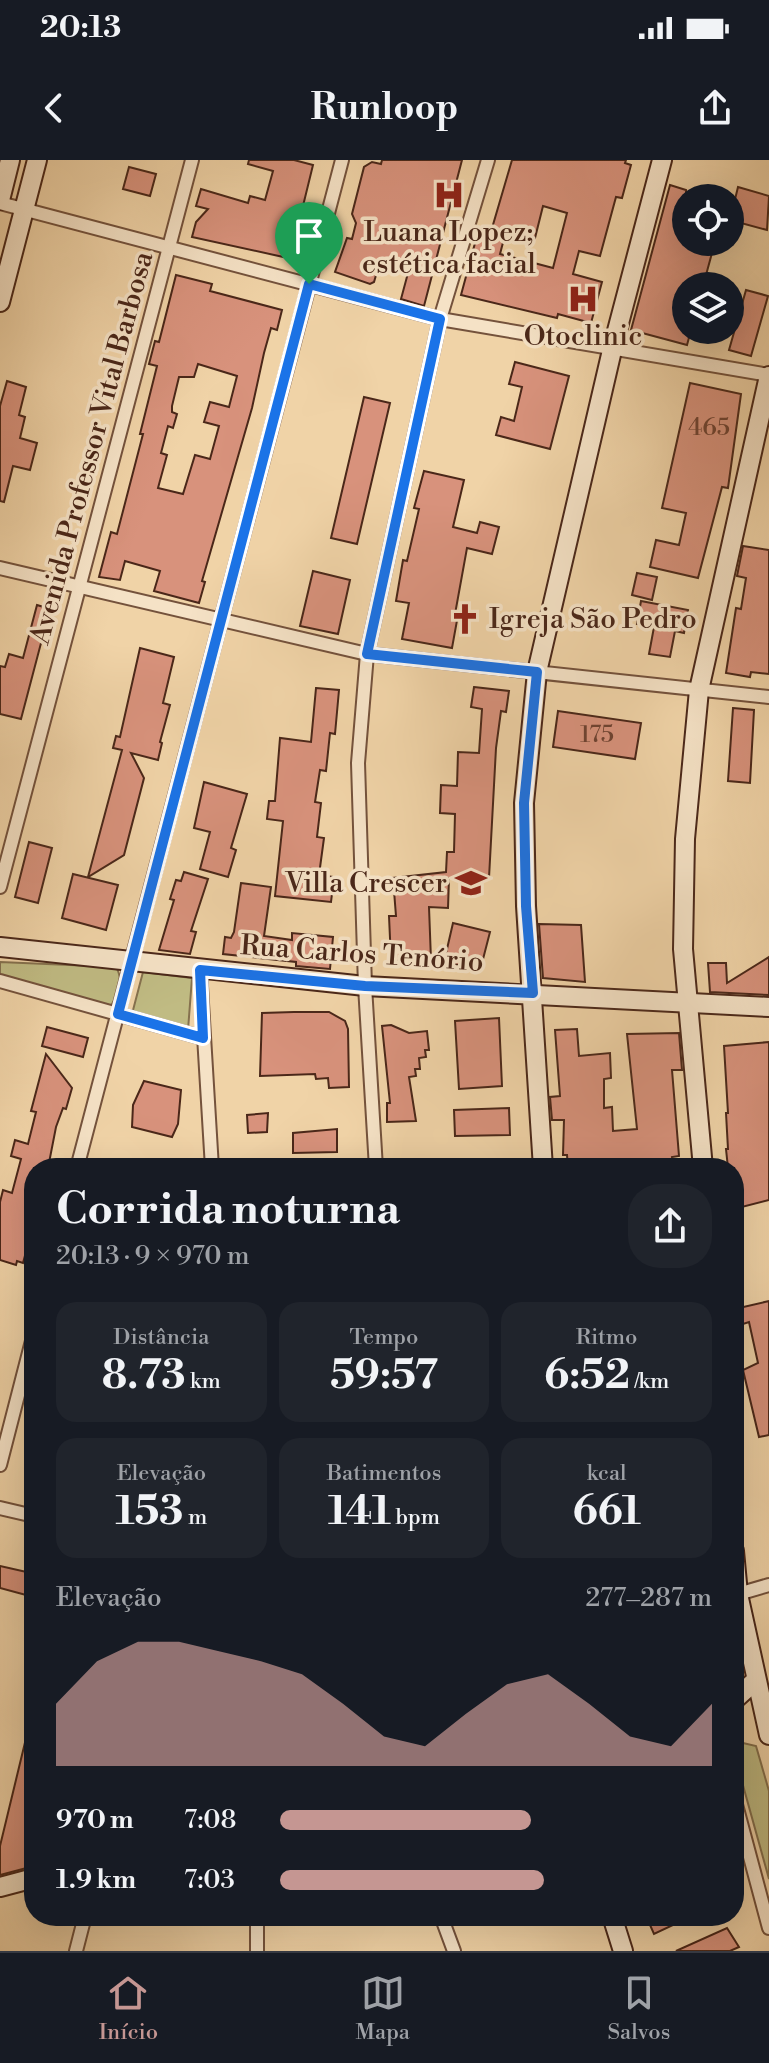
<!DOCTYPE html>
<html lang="pt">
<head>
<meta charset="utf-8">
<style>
  body { margin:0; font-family:"Libre Bodoni",serif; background:#20242c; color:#f1f3f6; height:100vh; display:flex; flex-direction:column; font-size:30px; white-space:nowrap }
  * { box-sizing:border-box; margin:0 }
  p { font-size:26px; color:#9ea1a6 }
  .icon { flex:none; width:44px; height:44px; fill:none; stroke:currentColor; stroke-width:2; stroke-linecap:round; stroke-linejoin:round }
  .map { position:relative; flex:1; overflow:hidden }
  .details { position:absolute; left:24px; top:998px; width:720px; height:768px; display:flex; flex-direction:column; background:#171b24; border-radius:32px; box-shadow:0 8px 32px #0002 }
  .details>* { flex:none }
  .buttons { position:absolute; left:672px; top:24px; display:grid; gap:16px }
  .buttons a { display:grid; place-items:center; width:72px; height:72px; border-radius:50%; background:#171b24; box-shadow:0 8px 32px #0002; font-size:40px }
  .pin { position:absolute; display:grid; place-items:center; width:68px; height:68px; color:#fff; margin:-82px -34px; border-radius:50% 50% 50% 0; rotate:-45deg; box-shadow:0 0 8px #0007 }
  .pin .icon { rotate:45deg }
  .round { display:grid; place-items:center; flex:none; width:84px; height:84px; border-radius:32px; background:#20242c }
  .overview { display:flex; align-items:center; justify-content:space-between; height:136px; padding:0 32px }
  h1 { font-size:44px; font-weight:800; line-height:60px }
  .stats { display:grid; grid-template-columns:repeat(3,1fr); gap:12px; height:136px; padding:8px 32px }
  .stats div { display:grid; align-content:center; border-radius:20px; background:#20242c; text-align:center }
  .stats b { font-size:40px; font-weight:800 }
  .stats small { font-size:22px; font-weight:400 }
  .stats p { font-size:22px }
  .chart { height:224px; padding:16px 32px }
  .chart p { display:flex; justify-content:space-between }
  .chart svg { width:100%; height:144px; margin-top:8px; fill:#c59692; opacity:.7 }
  ul { padding:0 32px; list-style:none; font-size:26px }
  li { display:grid; grid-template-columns:128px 96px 1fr; align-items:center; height:60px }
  li i { height:20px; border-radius:10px; background:#c59692 }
  .status { display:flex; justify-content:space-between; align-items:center; height:56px; padding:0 40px; background:#171b24; direction:ltr }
  .status svg { height:22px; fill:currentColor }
  header { display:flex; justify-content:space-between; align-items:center; height:104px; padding:0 32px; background:#171b24; font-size:36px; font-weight:800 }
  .tab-bar { display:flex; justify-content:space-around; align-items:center; height:112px; border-top:2px solid #363941; background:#171b24; font-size:22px; color:#9ea1a6 }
  .tab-bar a { display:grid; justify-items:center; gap:4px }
  .tab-bar .active { color:#c59692 }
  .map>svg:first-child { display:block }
  .green { fill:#c0bb83; stroke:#85714e; stroke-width:2 }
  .building { fill:#d8927c; stroke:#4a2719; stroke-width:2; fill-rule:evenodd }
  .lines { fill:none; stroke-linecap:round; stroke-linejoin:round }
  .street-casing { stroke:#74523c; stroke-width:16 }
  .secondary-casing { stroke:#4a2719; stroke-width:22 }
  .street { stroke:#f5e2c6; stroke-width:12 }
  .secondary { stroke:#f5e2c6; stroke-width:18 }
  .route-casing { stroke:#fff; stroke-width:16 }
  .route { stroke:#1a73e8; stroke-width:10 }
  .labels { text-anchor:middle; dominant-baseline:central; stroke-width:7; stroke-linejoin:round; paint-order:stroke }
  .number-label { font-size:24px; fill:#6e4232 }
  .poi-label { font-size:28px; fill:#4a2719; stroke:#f5e2c6 }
  .street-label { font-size:28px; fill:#4a2719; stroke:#f5e2c6 }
</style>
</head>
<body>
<div class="status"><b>20:13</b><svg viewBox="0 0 49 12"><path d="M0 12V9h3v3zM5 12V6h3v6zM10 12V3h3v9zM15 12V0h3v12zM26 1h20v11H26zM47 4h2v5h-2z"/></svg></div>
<header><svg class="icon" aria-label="back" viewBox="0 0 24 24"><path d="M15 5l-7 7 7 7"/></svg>Runloop<svg class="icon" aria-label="share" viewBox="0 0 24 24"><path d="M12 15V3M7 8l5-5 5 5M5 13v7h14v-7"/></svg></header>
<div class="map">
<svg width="769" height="1791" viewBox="0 0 769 1791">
  <rect width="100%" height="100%" fill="#f0d3a7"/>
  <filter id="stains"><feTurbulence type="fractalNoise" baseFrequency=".0025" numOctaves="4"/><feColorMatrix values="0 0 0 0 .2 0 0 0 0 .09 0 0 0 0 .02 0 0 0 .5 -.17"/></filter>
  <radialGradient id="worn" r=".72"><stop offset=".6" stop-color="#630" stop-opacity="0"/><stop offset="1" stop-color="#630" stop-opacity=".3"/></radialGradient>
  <!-- green -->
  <g class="green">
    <path d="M0,802l116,5c8,13 3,31 -8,41l-108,-30z"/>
    <polygon points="143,812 192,818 188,870 132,854"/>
    <polygon points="743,1583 756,1586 769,1631 769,1719 734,1593"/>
  </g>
  <!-- building -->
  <g class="building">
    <polygon points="249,0 294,0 313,5 302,50 298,49 288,98 192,77 196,62 208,49 196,46 201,29 248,43 250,36 265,40 273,11 248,4"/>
    <polygon points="382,0 462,0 424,146 401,139 408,113 379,105 374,122 370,124 335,112 347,78 352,79 356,63 352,54 364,7 372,2 381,4"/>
    <path d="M512,0h114l-1,3 6,2 -9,33 -6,-1 -16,59 -21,-5 -6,23 29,8 -11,41 -33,-9 -1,4 -96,-23 17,-63 12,3zM543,46l24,7 -14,55 -53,-14 6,-23 29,7z"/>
    <polygon points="129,7 156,14 150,36 123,29"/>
    <polygon points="670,25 686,30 686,82 715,82 703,126 686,126 686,170 691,170 687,185 631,170"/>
    <polygon points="738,27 769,36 767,70 730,60"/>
    <path d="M176,115l36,9 -2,7 72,19 -5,20 -6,-2 -7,25 -12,55 -50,173 3,1 -6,21 -45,-12 6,-20 -35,-10 -5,19 -21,-3 12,-45 6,2 26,-100h-3l17,-68 -8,-2 6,-23 4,1zM198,204l39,12 -8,31 -19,-5 -6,20 15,4 -9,33 -15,-4 -12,39 -25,-6 9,-33 -6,-2 7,-27 5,2 4,-14 -5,-2v-6l7,-29h15z"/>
    <polygon points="746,130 768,136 751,196 729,190"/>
    <polygon points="515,202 569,216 550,289 496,275 501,257 514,261 522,227 509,224"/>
    <polygon points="7,221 26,227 19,255 25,257 20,278 37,283 30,310 13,306 4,342 0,341 0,246"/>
    <polygon points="690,223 741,234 728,328 722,327 698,418 650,407 656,380 679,385 686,353 662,348"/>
    <polygon points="364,237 390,243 357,384 331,378"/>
    <polygon points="424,311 464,320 453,367 477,373 480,362 499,367 492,394 467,388 455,454 458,455 452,488 402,479 409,443 396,441 403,400 407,401 419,349 414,348"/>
    <polygon points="743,386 769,390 769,514 751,512 750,517 726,513 736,448 741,449 746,418 737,416"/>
    <polygon points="313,411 350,420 338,474 300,466"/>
    <polygon points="637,413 657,417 652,440 632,435"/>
    <polygon points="641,441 688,450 684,473 675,471 670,497 649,494 654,467 637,464"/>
    <polygon points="37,445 50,449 21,559 0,554 0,506 5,507 9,494 23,498"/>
    <polygon points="140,488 174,497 163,543 170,545 160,582 162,583 158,600 131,593 144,618 124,695 88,717 122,590 113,588 116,576 120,577"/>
    <polygon points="474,527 509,531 506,552 501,551 496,588 489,718 449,718 448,748 429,747 431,800 391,800 389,756 396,756 393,718 446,712 447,692 454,692 455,654 440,653 441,625 457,626 458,592 479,593 482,549 471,547"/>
    <polygon points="316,528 339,530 335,574 330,573 326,611 320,610 315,642 321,643 317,677 324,678 319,715 334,717 331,742 275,736 283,661 267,659 269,641 275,641 280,578 311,582"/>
    <polygon points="733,548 754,550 750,623 728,621"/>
    <polygon points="558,551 641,563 635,599 553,587"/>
    <polygon points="204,622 247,634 231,688 236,690 228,717 200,709 210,672 194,668"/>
    <polygon points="29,682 52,688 38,743 15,737"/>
    <polygon points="184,712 208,719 191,771 196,772 190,794 159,790 174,740 170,739 176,720 181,721"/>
    <polygon points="73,714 118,725 106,770 62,758"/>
    <polygon points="241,723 271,727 264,776 292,780 292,773 333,777 330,809 296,806 296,802 223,794 225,777 231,778 234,772"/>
    <polygon points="453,763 490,772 482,803 465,799 463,806 444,802"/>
    <polygon points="539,764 581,765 585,822 543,818"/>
    <polygon points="769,797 769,835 710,832 708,803 726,803 727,823"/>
    <polygon points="294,852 329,852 345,861 348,869 349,927 329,928 328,918 316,919 315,914 260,916 262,853"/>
    <polygon points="499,858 502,926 459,929 455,861"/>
    <polygon points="391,865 409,873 427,871 429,890 425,890 426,897 419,898 420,909 415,909 416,916 409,917 416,961 387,962 387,943 390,943 382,866"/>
    <polygon points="47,867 88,878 83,897 42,886"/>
    <polygon points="577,869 579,896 610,893 611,918 604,919 604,948 612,947 613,971 637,969 627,874 679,873 682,910 672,910 679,996 672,997 673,1008 568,1008 567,995 563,995 564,960 552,960 550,937 560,936 555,870"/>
    <polygon points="769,882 769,1040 734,1049 734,1008 728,1008 726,989 728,989 726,953 728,953 724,886"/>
    <polygon points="46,894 72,928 66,949 63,948 56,967 48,1008 34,1008 34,1062 23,1103 17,1101 16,1105 0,1100 0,1042 3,1030 12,1033 21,999 11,996 15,980 28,984 36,952 31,951"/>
    <polygon points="144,921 181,930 178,964 172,977 132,967 133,945"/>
    <polygon points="509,948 510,975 455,976 454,950"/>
    <polygon points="268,953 267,972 248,973 247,955"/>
    <polygon points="337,969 337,992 293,993 293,973"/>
    <polygon points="769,1141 769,1275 759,1277 743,1210 758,1203 749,1162 743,1164 739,1148"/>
    <polygon points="0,1406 31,1413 26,1435 0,1428"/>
    <polygon points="29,1566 34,1567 34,1706 0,1715 0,1686"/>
    <polygon points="646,1756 692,1756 654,1774"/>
    <polygon points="727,1768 739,1787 730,1791 676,1791"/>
  </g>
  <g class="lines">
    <defs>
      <g id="street">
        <polyline points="0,43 440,159 769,215"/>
        <polyline points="0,408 367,494 769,537"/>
        <polyline points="0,727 192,0"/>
        <polyline points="200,810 212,1008"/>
        <polyline points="0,821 203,878"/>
        <polyline points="77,1008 342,0"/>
        <polyline points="376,1008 365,826 358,603 367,494 440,159 488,0"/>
        <polyline points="0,1305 34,1173"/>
        <polyline points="0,1348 34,1356"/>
        <polyline points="738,1434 769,1425"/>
        <polyline points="734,1637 769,1768"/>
        <polyline points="257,1756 257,1791"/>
        <polyline points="441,1756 454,1791"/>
        <polyline points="76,1791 85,1756"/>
      </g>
      <g id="secondary">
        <polyline points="0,40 10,0"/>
        <polyline points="0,142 37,0"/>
        <polyline points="0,787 365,826 769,847"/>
        <polyline points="543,1008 526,746 524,643 537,512 613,186 662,0"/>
        <polyline points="703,1008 683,789 685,679 699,530 769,216"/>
        <polyline points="734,1391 738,1434 769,1575"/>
        <polyline points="734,1540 755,1521"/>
        <polyline points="0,1727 34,1718"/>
        <polyline points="612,1756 623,1791"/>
      </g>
    </defs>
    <!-- street casing -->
    <use href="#street" class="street-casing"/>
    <!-- secondary casing -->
    <use href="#secondary" class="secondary-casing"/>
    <!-- street -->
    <use href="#street" class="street"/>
    <!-- secondary -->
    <use href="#secondary" class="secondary"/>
  </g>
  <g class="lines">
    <defs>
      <polygon id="route" points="309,124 440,159 367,494 537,512 524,643 526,746 533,833 365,826 200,810 203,878 118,854"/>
    </defs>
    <!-- route casing -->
    <use href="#route" class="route-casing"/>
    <!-- route -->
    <use href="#route" class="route"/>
  </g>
  <!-- icons -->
  <defs>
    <symbol id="hospital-bare" viewBox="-9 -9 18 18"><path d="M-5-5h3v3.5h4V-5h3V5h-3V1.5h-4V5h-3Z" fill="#8f2418" stroke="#f5e2c6" stroke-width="2.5" paint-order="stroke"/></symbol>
    <symbol id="church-bare" viewBox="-9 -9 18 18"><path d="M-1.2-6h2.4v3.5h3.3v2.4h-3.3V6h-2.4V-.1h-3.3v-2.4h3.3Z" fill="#8f2418" stroke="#f5e2c6" stroke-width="2.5" paint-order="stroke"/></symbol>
    <symbol id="school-bare" viewBox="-9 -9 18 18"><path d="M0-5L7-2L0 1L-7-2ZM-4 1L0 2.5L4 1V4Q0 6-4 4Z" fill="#8f2418" stroke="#f5e2c6" stroke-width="2.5" paint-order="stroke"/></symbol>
  </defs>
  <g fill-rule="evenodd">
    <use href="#hospital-bare" x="427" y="13" width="44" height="44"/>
    <use href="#hospital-bare" x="561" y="117" width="44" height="44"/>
    <use href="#church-bare" x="443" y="437" width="44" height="44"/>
    <use href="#school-bare" x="449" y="701" width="44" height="44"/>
  </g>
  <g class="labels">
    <!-- number labels -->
    <g class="number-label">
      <text x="709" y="268">465</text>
      <text x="597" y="575">175</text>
    </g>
    <!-- poi labels -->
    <g class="poi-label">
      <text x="449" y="72">Luana Lopez;<tspan x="449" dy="32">estética facial</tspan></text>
      <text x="583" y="176">Otoclinic</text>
      <text x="489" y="459" text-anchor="start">Igreja São Pedro</text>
      <text x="447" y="723" text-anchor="end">Villa Crescer</text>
    </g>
    <!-- street labels -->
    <g class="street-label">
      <text transform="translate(92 288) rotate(-75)">Avenida Professor Vital Barbosa</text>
      <text transform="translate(362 794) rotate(4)">Rua Carlos Tenório</text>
    </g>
  </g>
  <rect width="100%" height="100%" filter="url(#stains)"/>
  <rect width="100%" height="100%" fill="url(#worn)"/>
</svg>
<div class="buttons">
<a><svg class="icon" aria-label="locate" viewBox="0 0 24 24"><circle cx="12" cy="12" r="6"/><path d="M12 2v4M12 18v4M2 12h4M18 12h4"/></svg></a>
<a><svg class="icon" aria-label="layers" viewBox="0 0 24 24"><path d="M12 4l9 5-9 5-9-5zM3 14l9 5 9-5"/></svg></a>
</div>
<div class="pin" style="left:309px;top:124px;background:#1e9e55"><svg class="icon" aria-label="arrive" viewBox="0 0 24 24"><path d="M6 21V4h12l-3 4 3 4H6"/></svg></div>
<section class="details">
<div class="overview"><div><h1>Corrida noturna</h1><p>20:13 · 9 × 970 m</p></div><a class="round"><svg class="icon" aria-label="share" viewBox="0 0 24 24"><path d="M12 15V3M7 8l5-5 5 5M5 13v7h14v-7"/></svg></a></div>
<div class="stats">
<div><p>Distância</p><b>8.73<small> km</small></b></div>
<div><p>Tempo</p><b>59:57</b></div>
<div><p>Ritmo</p><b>6:52<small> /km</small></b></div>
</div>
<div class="stats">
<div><p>Elevação</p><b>153<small> m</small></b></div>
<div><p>Batimentos</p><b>141<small> bpm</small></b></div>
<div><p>kcal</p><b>661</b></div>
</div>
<div class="chart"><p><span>Elevação</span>277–287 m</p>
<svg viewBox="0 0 160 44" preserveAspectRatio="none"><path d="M0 44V25L10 12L20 6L30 6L40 9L50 12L60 16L70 25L80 35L90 38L100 28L110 19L120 16L130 25L140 35L150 38L160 25V44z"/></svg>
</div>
<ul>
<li><b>970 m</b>7:08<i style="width:58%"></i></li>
<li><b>1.9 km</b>7:03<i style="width:61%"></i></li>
</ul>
</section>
</div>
<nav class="tab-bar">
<a class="active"><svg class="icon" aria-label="home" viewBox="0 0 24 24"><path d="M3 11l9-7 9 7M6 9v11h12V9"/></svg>Início</a>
<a><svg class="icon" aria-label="map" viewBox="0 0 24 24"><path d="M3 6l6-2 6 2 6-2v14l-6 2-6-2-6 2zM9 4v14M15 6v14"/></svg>Mapa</a>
<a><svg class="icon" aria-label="saved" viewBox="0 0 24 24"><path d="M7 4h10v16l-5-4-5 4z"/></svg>Salvos</a>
</nav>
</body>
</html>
